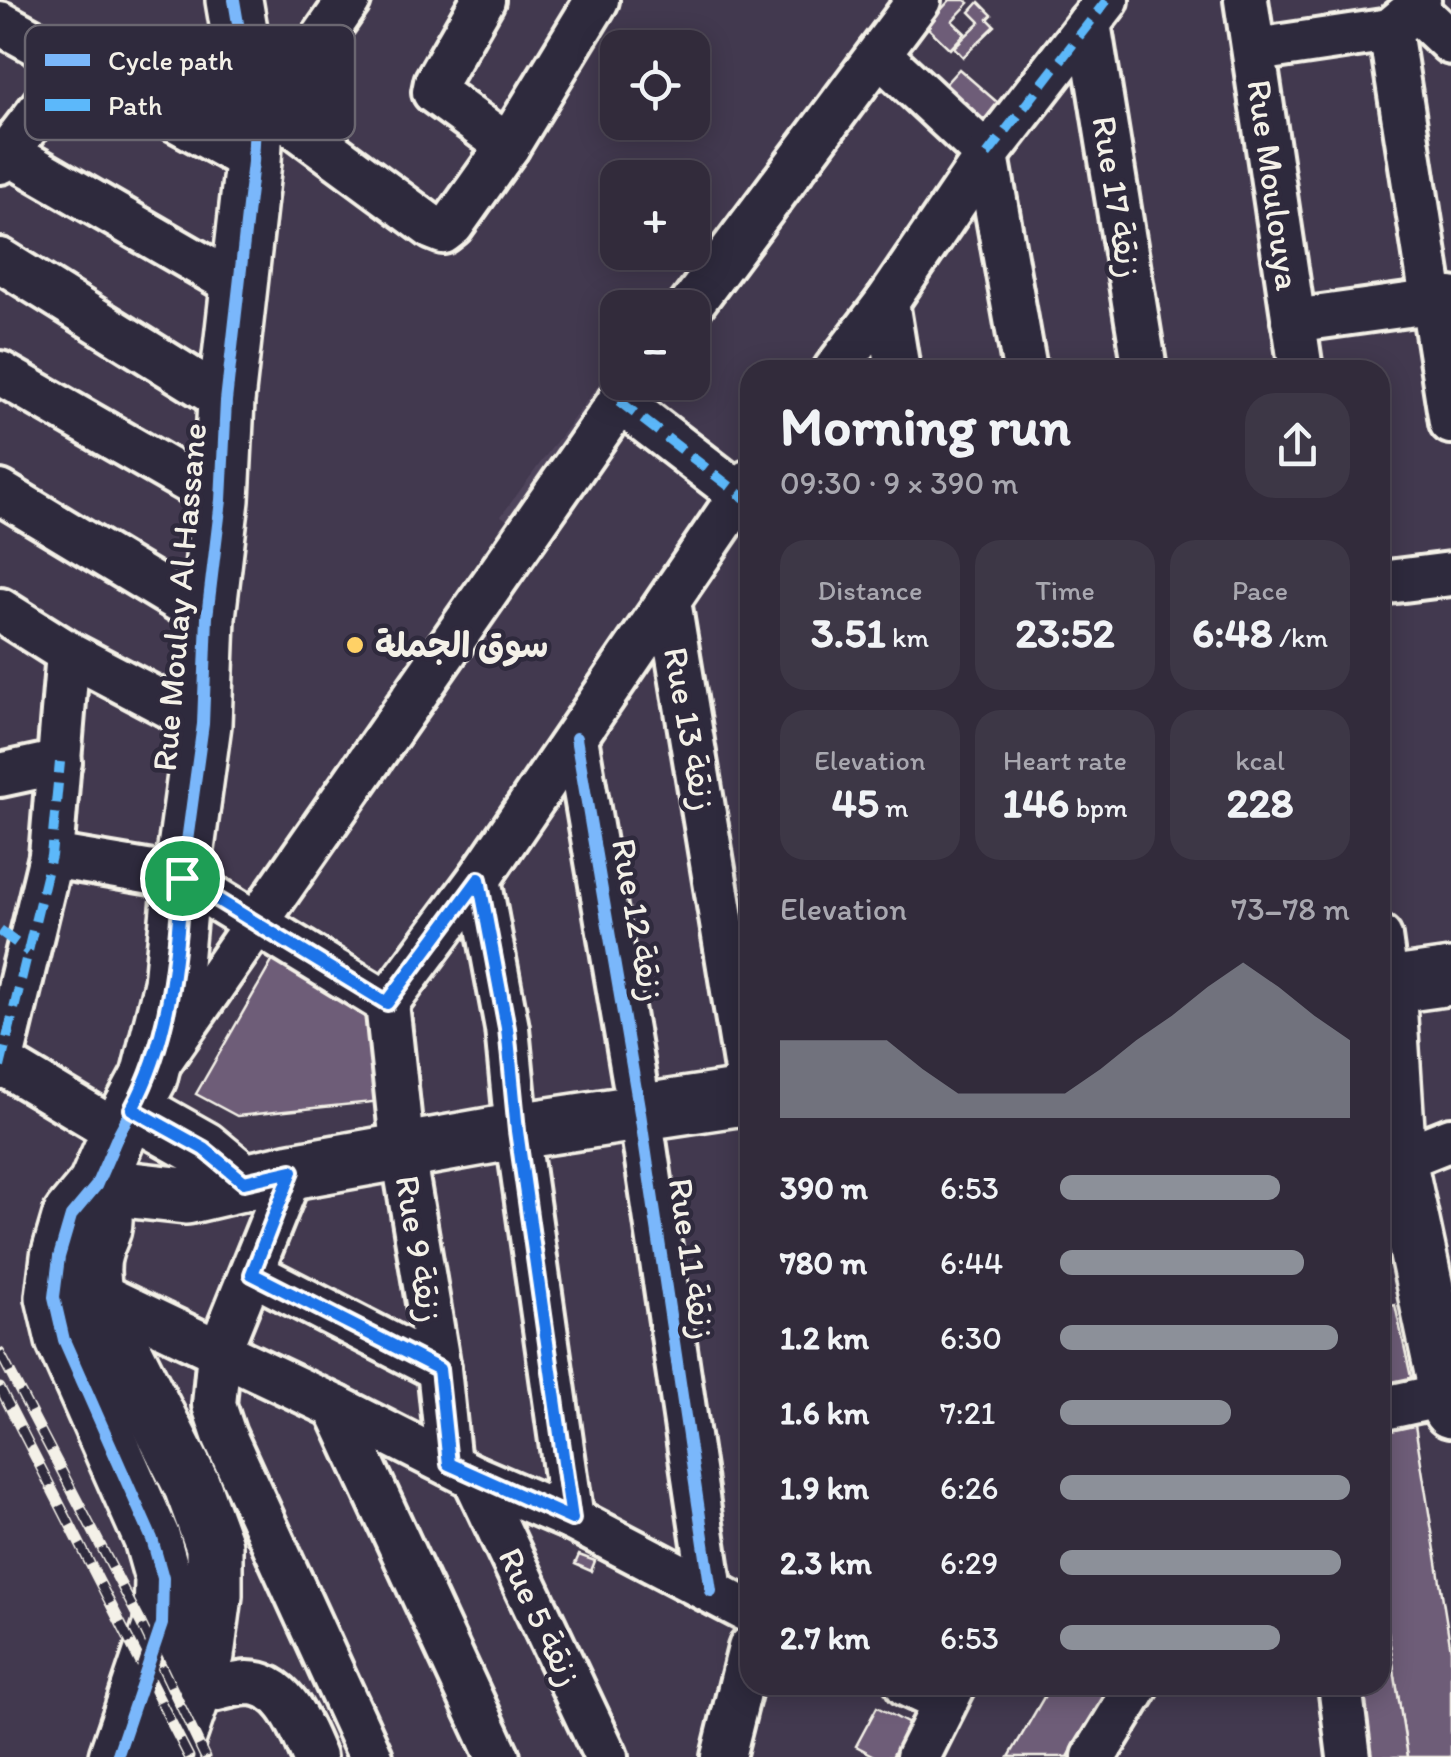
<!DOCTYPE html>
<html lang="en">
<head>
<meta charset="utf-8">
<style>
  body { margin:0; font-family:Itim,"Playpen Sans Arabic",sans-serif; background:#3d3746; color:#f1f3f6; height:100vh; display:flex; flex-direction:column; font-size:38px; white-space:nowrap }
  * { box-sizing:border-box; margin:0 }
  p { font-size:32px; color:#a8a7af }
  .icon { flex:none; width:55px; height:55px; fill:none; stroke:currentColor; stroke-width:2; stroke-linecap:round; stroke-linejoin:round }
  .map { position:relative; flex:1; overflow:hidden }
  .panel { position:absolute; left:740px; top:360px; width:650px; height:1335px; display:flex; flex-direction:column; background:#322b3b; border-radius:30px; box-shadow:0 5px 25px #0003,0 0 0 2px #4d4755 }
  .panel>* { flex:none }
  .fabs { position:absolute; left:600px; top:30px; display:grid; gap:20px }
  .fabs a { display:grid; place-items:center; width:110px; height:110px; border-radius:20px; background:#322b3b; box-shadow:0 5px 25px #0003,0 0 0 2px #4d4755; font-size:50px }
  .pin { position:absolute; display:grid; place-items:center; width:85px; height:85px; color:#fff; margin:-42px; border:5px solid #fff; border-radius:50%; box-shadow:0 2px 10px #0007 }
  .round { display:grid; place-items:center; flex:none; width:105px; height:105px; border-radius:30px; background:#3d3746 }
  .summary { display:flex; align-items:center; justify-content:space-between; height:170px; padding:0 40px }
  h1 { font-size:55px; font-weight:800; line-height:75px }
  .stats { display:grid; grid-template-columns:repeat(3,1fr); gap:15px; height:170px; padding:10px 40px }
  .stats div { display:grid; align-content:center; border-radius:25px; background:#3d3746; text-align:center }
  .stats b { font-size:42px; font-weight:800 }
  .stats small { font-size:28px; font-weight:400 }
  .stats p { font-size:28px }
  .chart { height:280px; padding:20px 40px }
  .chart p { display:flex; justify-content:space-between }
  .chart svg { width:100%; height:180px; margin-top:10px; fill:#8c9099; opacity:.7 }
  ul { padding:0 40px; list-style:none; font-size:32px }
  li { display:grid; grid-template-columns:160px 120px 1fr; align-items:center; height:75px }
  li i { height:25px; border-radius:12px; background:#8c9099 }
  .map>svg:first-child { display:block }
  .built { fill:#4f445b }
  .building { fill:#6e5d78; stroke:#f4f1e8; stroke-width:2.5 }
  .lines { fill:none; stroke-linecap:round; stroke-linejoin:round }
  .street-casing { stroke:#f4f1e8; stroke-width:50 }
  .secondary-casing { stroke:#f4f1e8; stroke-width:62 }
  .street { stroke:#2f2a3d; stroke-width:42 }
  .secondary { stroke:#2f2a3d; stroke-width:55 }
  .rail-casing { stroke:#f4f1e8; stroke-width:11 }
  .rail { stroke:#2f2a3d; stroke-width:8; stroke-dasharray:22; stroke-linecap:butt }
  .quiet { stroke:#5cb8fa; stroke-width:10; stroke-dasharray:20 10; stroke-linecap:butt }
  .cycleway-casing { stroke:#2f2a3d; stroke-width:19 }
  .cycleway { stroke:#7ab7fb; stroke-width:12 }
  .route-casing { stroke:#fff; stroke-width:20 }
  .route { stroke:#1a73e8; stroke-width:12 }
  .poi-dot { fill:#ffd166; stroke:#2f2a3d; stroke-width:4 }
  .labels { text-anchor:middle; dominant-baseline:central; stroke-width:9; stroke-linejoin:round; paint-order:stroke }
  .street-label { font-size:35px; fill:#f4f1e8; stroke:#2f2a3d }
  .poi-label { font-size:35px; font-weight:bold; fill:#f4f1e8; stroke:#2f2a3d; text-anchor:start }
  .key { fill:#2f2a3d; stroke:#6a6670; stroke-width:2.5 }
  .key-label { font-size:28px; fill:#f4f1e8 }
</style>
</head>
<body>
<div class="map">
<svg width="1451" height="1757" viewBox="0 0 1451 1757">
  <rect width="100%" height="100%" fill="#42394f"/>
  <filter id="ink" filterUnits="userSpaceOnUse"><feTurbulence type="fractalNoise" baseFrequency=".01" numOctaves="2"/><feDisplacementMap in="SourceGraphic" scale="20" xChannelSelector="R" yChannelSelector="G"/><feConvolveMatrix kernelMatrix="1 2 1 2 8 2 1 2 1" color-interpolation-filters="sRGB"/></filter>
  <g filter="url(#ink)">
    <!-- built -->
    <polygon class="built" points="617,360 618,382 656,383 540,543 501,516"/>
    <!-- building -->
    <g class="building">
      <polygon points="950,0 965,0 969,3 952,21 965,33 950,49 926,26"/>
      <polygon points="979,2 992,15 988,19 995,26 963,57 954,47 980,22 970,12"/>
      <polygon points="959,69 998,103 979,126 939,91"/>
      <polygon points="281,946 380,1004 392,1100 237,1116 196,1094"/>
      <polygon points="1395,1305 1411,1377 1392,1394 1380,1396 1380,1308"/>
      <polygon points="1414,1419 1451,1650 1451,1757 1408,1757 1380,1583 1380,1424"/>
      <polygon points="579,1555 595,1561 591,1571 575,1564"/>
      <polygon points="1380,1583 1408,1757 1361,1757 1350,1685 1380,1685"/>
      <polygon points="1051,1685 1111,1685 1068,1757 1009,1757"/>
      <polygon points="877,1707 909,1724 892,1757 877,1757 856,1746"/>
    </g>
    <g class="lines">
      <defs>
        <g id="street">
          <polyline points="483,0 436,82 434,92 508,146"/>
          <polyline points="1246,0 1301,370"/>
          <polyline points="1419,0 1415,9 1390,30 1451,422"/>
          <polyline points="1415,9 1451,43"/>
          <polyline points="0,23 253,162"/>
          <polyline points="1089,23 1145,370"/>
          <polyline points="1255,50 1390,30"/>
          <polyline points="879,54 987,155"/>
          <polyline points="273,110 433,228 443,232 452,225 508,146 597,0"/>
          <polyline points="255,124 273,110 349,0"/>
          <polyline points="8,153 238,286"/>
          <polyline points="987,155 1025,370"/>
          <polyline points="0,162 75,64"/>
          <polyline points="0,260 226,401"/>
          <polyline points="887,302 898,370"/>
          <polyline points="689,308 919,0"/>
          <polyline points="1293,321 1451,299"/>
          <polyline points="835,370 887,302 987,155 1107,0"/>
          <polyline points="0,373 221,500"/>
          <polyline points="619,401 750,502"/>
          <polyline points="0,492 207,617"/>
          <polyline points="1380,583 1451,574"/>
          <polyline points="669,601 750,1094"/>
          <polyline points="0,610 68,653 203,724"/>
          <polyline points="576,738 640,1113 711,1591"/>
          <polyline points="0,775 60,762"/>
          <polyline points="51,856 182,878 387,1003"/>
          <polyline points="479,879 507,1028 517,1131 572,1519"/>
          <polyline points="1380,937 1387,986"/>
          <polyline points="387,1003 479,879 750,481"/>
          <polyline points="387,1003 403,1153 439,1369 449,1464"/>
          <polyline points="161,1060 633,382"/>
          <polyline points="2,1063 119,1133"/>
          <polyline points="0,1067 51,856 68,653"/>
          <polyline points="292,1171 219,1352 214,1405 224,1435 371,1757"/>
          <polyline points="1380,1177 1398,1160 1451,1139"/>
          <polyline points="252,1273 439,1369"/>
          <polyline points="94,1292 336,1407 474,1477 572,1519 750,1612"/>
          <polyline points="336,1407 498,1757"/>
          <polyline points="1380,1409 1448,1394"/>
          <polyline points="474,1477 606,1757"/>
          <polyline points="907,1685 944,1702"/>
          <polyline points="1340,1685 1349,1757"/>
          <path d="M192,1695c17,-3 38,-11 56,-12 38,0 53,45 66,74"/>
          <polyline points="723,1757 750,1648"/>
          <polyline points="918,1757 954,1685"/>
          <polyline points="1094,1757 1138,1685"/>
        </g>
        <g id="secondary">
          <polyline points="1387,986 1398,1160 1451,1410"/>
          <polyline points="1380,987 1451,977"/>
          <polyline points="132,1109 203,1149 244,1183"/>
          <polyline points="96,1186 186,1196 292,1171 517,1131 750,1096"/>
          <path d="M104,1218c1,12 -6,20 -9,32 -5,14 -3,28 -1,42l98,194 22,60v49l-8,60 -35,102"/>
          <polyline points="117,1757 162,1624 163,1578 152,1539 64,1340 54,1297 59,1257 71,1216 96,1186 119,1133 149,1077 172,984 182,878 203,724 207,617 221,500 226,401 253,162 255,124 234,0"/>
        </g>
      </defs>
      <!-- street casing -->
      <use href="#street" class="street-casing"/>
      <!-- secondary casing -->
      <use href="#secondary" class="secondary-casing"/>
      <!-- street -->
      <use href="#street" class="street"/>
      <!-- secondary -->
      <use href="#secondary" class="secondary"/>
      <defs>
        <g id="rail">
          <polyline points="0,1353 141,1623 205,1757"/>
          <polyline points="0,1388 189,1757"/>
        </g>
      </defs>
      <!-- rail casing -->
      <use href="#rail" class="rail-casing"/>
      <!-- rail -->
      <use href="#rail" class="rail"/>
      <!-- quiet -->
      <g class="quiet">
        <polyline points="987,155 1107,0"/>
        <polyline points="619,401 750,502"/>
        <polyline points="0,931 29,952"/>
        <polyline points="0,1067 51,856 60,762"/>
      </g>
      <defs>
        <g id="cycleway">
          <polyline points="576,738 640,1113 711,1591"/>
          <polyline points="117,1757 162,1624 163,1578 152,1539 64,1340 54,1297 59,1257 71,1216 96,1186 119,1133 149,1077 172,984 182,878 203,724 207,617 221,500 226,401 253,162 255,124 234,0"/>
        </g>
      </defs>
      <!-- cycleway casing -->
      <use href="#cycleway" class="cycleway-casing"/>
      <!-- cycleway -->
      <use href="#cycleway" class="cycleway"/>
    </g>
  </g>
  <g class="lines" filter="url(#ink)">
    <defs>
      <path id="route" d="M182,878l205,125 92,-124 28,149 10,103 55,388 -123,-55 -10,-95 -187,-95 40,-103 -48,11 -40,-33 -72,-40c38,-69 45,-153 50,-231z"/>
    </defs>
    <!-- route casing -->
    <use href="#route" class="route-casing"/>
    <!-- route -->
    <use href="#route" class="route"/>
  </g>
  <!-- markers -->
  <circle class="poi-dot" cx="355" cy="645" r="10"/>
  <g class="labels">
    <!-- street labels -->
    <g class="street-label">
      <text transform="translate(1274 185) rotate(82)">Rue Moulouya</text>
      <text transform="translate(1117 197) rotate(81)">Rue 17 زنقة</text>
      <text transform="translate(179 597) rotate(-85)">Rue Moulay Al Hassane</text>
      <text transform="translate(690 729) rotate(80)">Rue 13 زنقة</text>
      <text transform="translate(638 920) rotate(80)">Rue 12 زنقة</text>
      <text transform="translate(419 1249) rotate(81)">Rue 9 زنقة</text>
      <text transform="translate(692 1259) rotate(82)">Rue 11 زنقة</text>
      <text transform="translate(540 1617) rotate(65)">Rue 5 زنقة</text>
    </g>
    <!-- poi labels -->
    <g class="poi-label">
      <text x="375" y="645">سوق الجملة</text>
    </g>
  </g>
  <!-- legend -->
  <rect x="25" y="25" width="330" height="115" rx="15" class="key"/>
  <rect x="45" y="54" width="45" height="12" fill="#7ab7fb"/>
  <rect x="45" y="99" width="45" height="12" fill="#5cb8fa"/>
  <g class="key-label">
    <text x="108" y="70">Cycle path</text>
    <text x="108" y="115">Path</text>
  </g>
</svg>
<div class="fabs">
<a><svg class="icon" aria-label="locate" viewBox="0 0 24 24"><circle cx="12" cy="12" r="6"/><path d="M12 2v4M12 18v4M2 12h4M18 12h4"/></svg></a>
<a>+</a>
<a>−</a>
</div>
<div class="pin" style="left:182px;top:878px;background:#1e9e55"><svg class="icon" aria-label="arrive" viewBox="0 0 24 24"><path d="M6 21V4h12l-3 4 3 4H6"/></svg></div>
<section class="panel">
<div class="summary"><div><h1>Morning run</h1><p>09:30 · 9 × 390 m</p></div><a class="round"><svg class="icon" aria-label="share" viewBox="0 0 24 24"><path d="M12 15V3M7 8l5-5 5 5M5 13v7h14v-7"/></svg></a></div>
<div class="stats">
<div><p>Distance</p><b>3.51<small> km</small></b></div>
<div><p>Time</p><b>23:52</b></div>
<div><p>Pace</p><b>6:48<small> /km</small></b></div>
</div>
<div class="stats">
<div><p>Elevation</p><b>45<small> m</small></b></div>
<div><p>Heart rate</p><b>146<small> bpm</small></b></div>
<div><p>kcal</p><b>228</b></div>
</div>
<div class="chart"><p><span>Elevation</span>73–78 m</p>
<svg viewBox="0 0 160 44" preserveAspectRatio="none"><path d="M0 44V25L10 25L20 25L30 25L40 32L50 38L60 38L70 38L80 38L90 32L100 25L110 19L120 12L130 6L140 12L150 19L160 25V44z"/></svg>
</div>
<ul>
<li><b>390 m</b>6:53<i style="width:76%"></i></li>
<li><b>780 m</b>6:44<i style="width:84%"></i></li>
<li><b>1.2 km</b>6:30<i style="width:96%"></i></li>
<li><b>1.6 km</b>7:21<i style="width:59%"></i></li>
<li><b>1.9 km</b>6:26<i style="width:100%"></i></li>
<li><b>2.3 km</b>6:29<i style="width:97%"></i></li>
<li><b>2.7 km</b>6:53<i style="width:76%"></i></li>
</ul>
</section>
</div>
</body>
</html>
